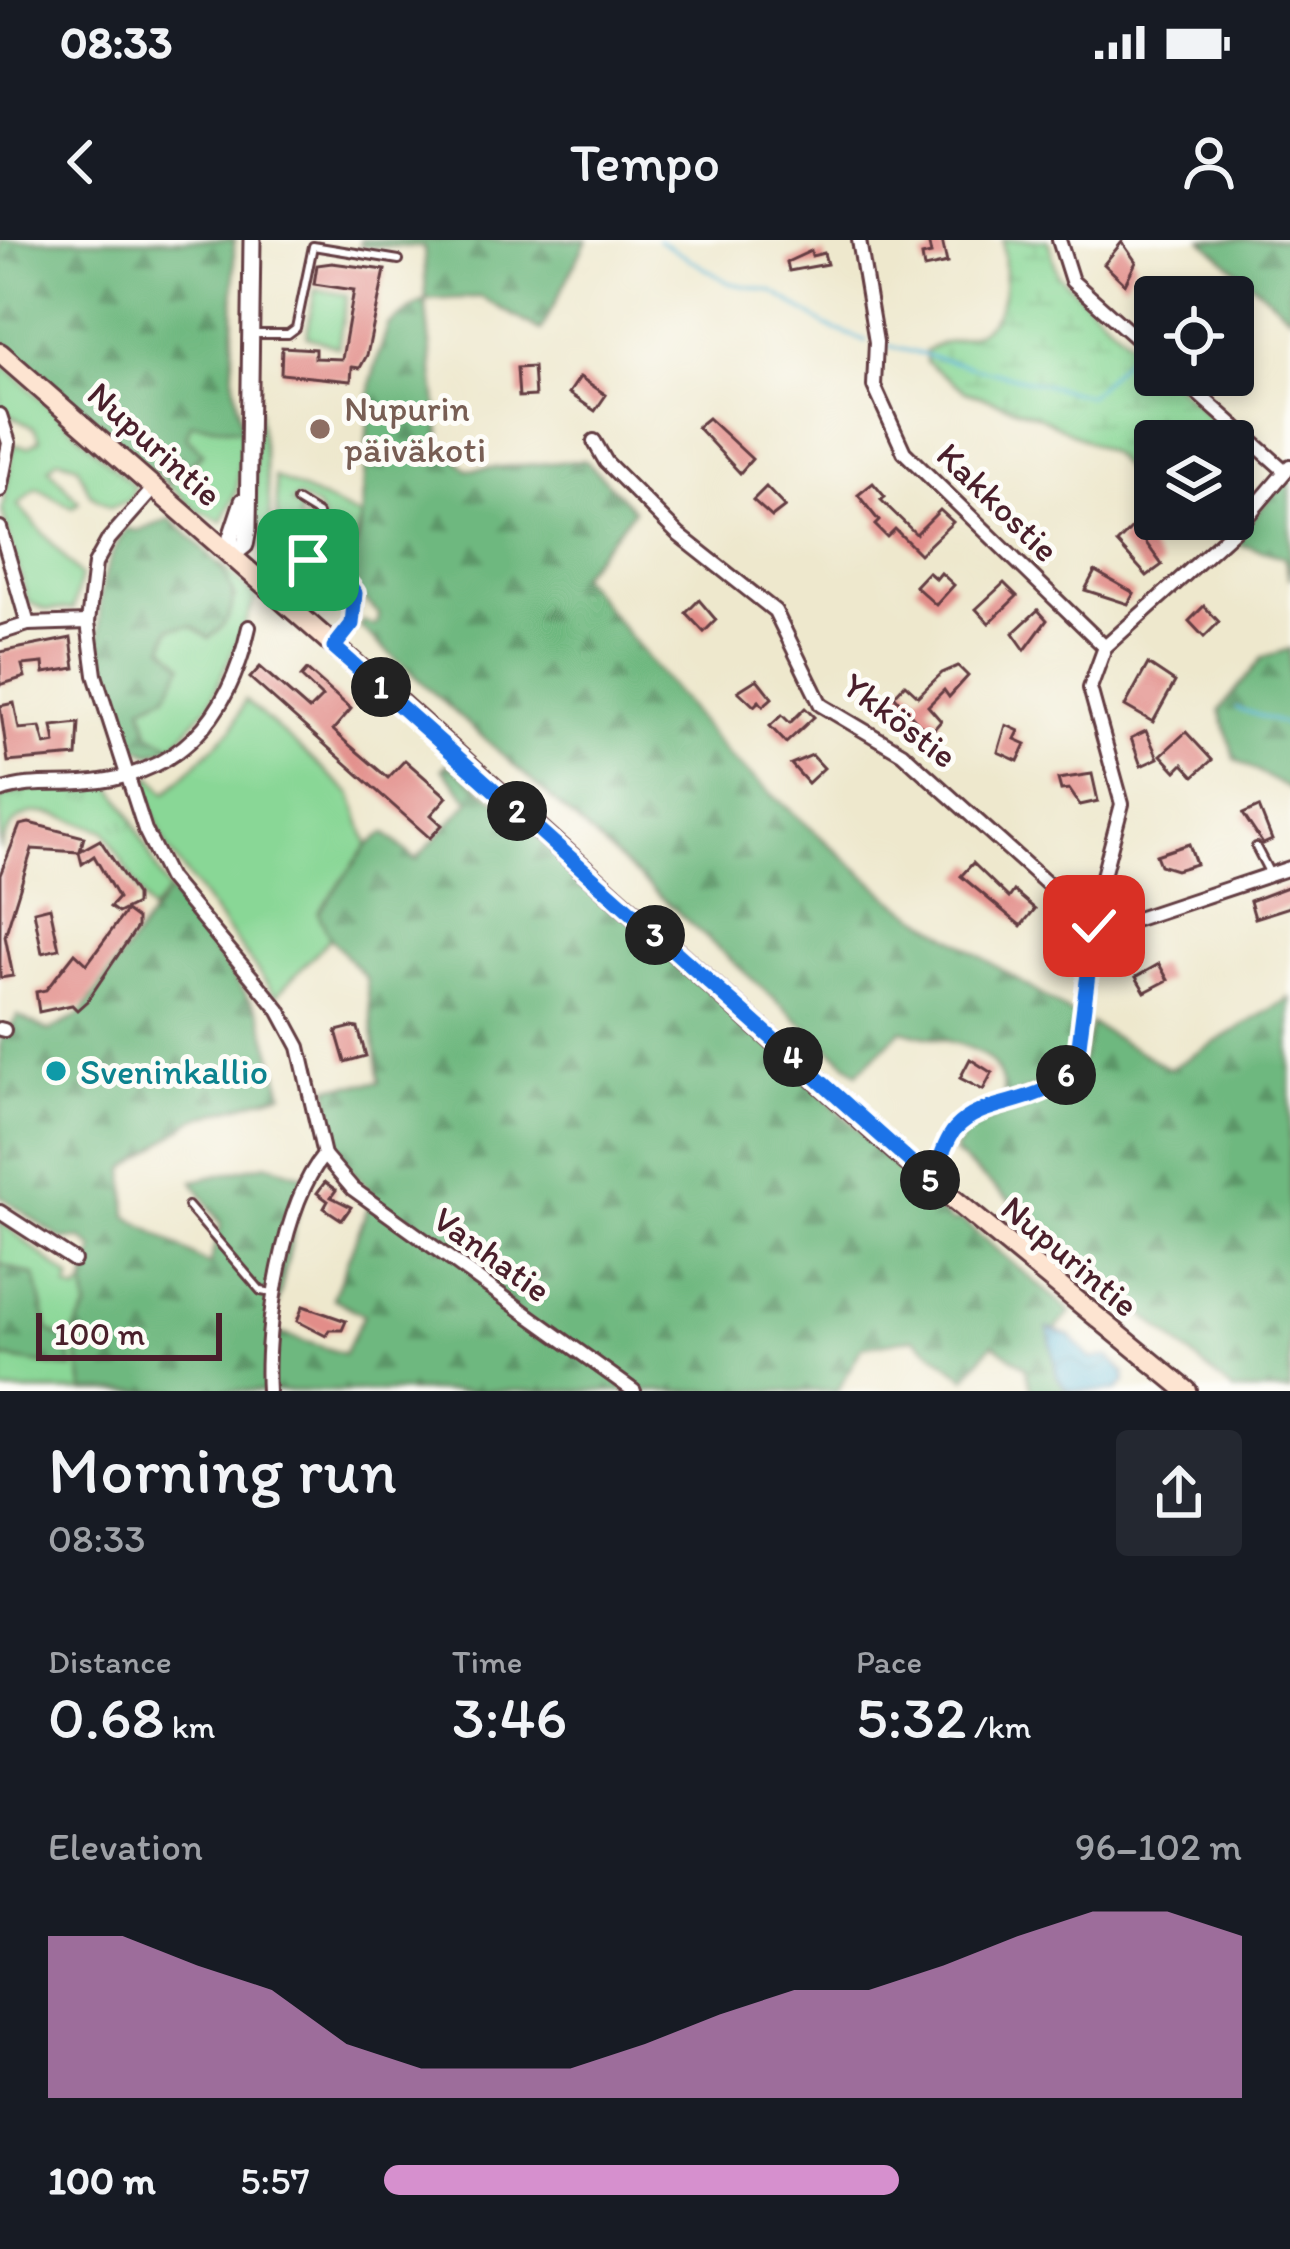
<!DOCTYPE html>
<html lang="en">
<head>
<meta charset="utf-8">
<style>
  body { margin:0; font-family:Itim,sans-serif; background:#242831; color:#f1f3f6; height:100vh; display:flex; flex-direction:column; font-size:45px; white-space:nowrap }
  * { box-sizing:border-box; margin:0 }
  p { font-size:39px; color:#9ea1a6 }
  .icon { flex:none; width:66px; height:66px; fill:none; stroke:currentColor; stroke-width:2; stroke-linecap:round; stroke-linejoin:round }
  .map { position:relative; height:1151px; overflow:hidden }
  .details { display:flex; flex-direction:column; background:#171b24; flex:1 }
  .details>* { flex:none }
  .fabs { position:absolute; left:1134px; top:36px; display:grid; gap:24px }
  .fabs a { display:grid; place-items:center; width:120px; height:120px; border-radius:12px; background:#171b24; box-shadow:0 6px 18px #0003; font-size:60px }
  .scale { position:absolute; left:36px; bottom:30px; width:186px; box-sizing:border-box; padding-left:12px; border:6px solid #4a1f2b; border-top:0; font-size:33px; line-height:42px; white-space:nowrap; color:#4a1f2b; -webkit-text-stroke:9px #fdfcf7; paint-order:stroke }
  .pin { position:absolute; display:grid; place-items:center; width:102px; height:102px; color:#fff; margin:-51px; border-radius:24px; box-shadow:0 6px 18px #0006 }
  .km { position:absolute; width:60px; height:60px; margin:-30px; border-radius:50%; background:#222; color:#fff; font-size:33px; line-height:60px; text-align:center }
  .round { display:grid; place-items:center; flex:none; width:126px; height:126px; border-radius:12px; background:#242831 }
  .head { display:flex; align-items:center; justify-content:space-between; height:204px; padding:0 48px }
  h1 { font-size:66px; font-weight:600; line-height:90px }
  .figures { display:grid; grid-template-columns:repeat(3,1fr); gap:18px; height:204px; padding:12px 48px }
  .figures div { display:grid; align-content:center }
  .figures b { font-size:60px; font-weight:600 }
  .figures small { font-size:33px; font-weight:400 }
  .figures p { font-size:33px }
  .chart { height:336px; padding:24px 48px }
  .chart p { display:flex; justify-content:space-between }
  .chart svg { width:100%; height:216px; margin-top:12px; fill:#d690ce; opacity:.7 }
  ul { padding:0 48px; list-style:none; font-size:39px }
  li { display:grid; grid-template-columns:192px 144px 1fr; align-items:center; height:90px }
  li i { height:30px; border-radius:15px; background:#d690ce }
  .status { display:flex; justify-content:space-between; align-items:center; height:84px; padding:0 60px; background:#171b24; direction:ltr }
  .status svg { height:33px; fill:currentColor }
  header { display:flex; justify-content:space-between; align-items:center; height:156px; padding:0 48px; background:#171b24; font-size:54px; font-weight:600 }
  .map>svg:first-child { display:block }
  .green { fill:#89d796; stroke:#6a7b60; stroke-width:3 }
  .forest { fill:url(#forest-firs); stroke:#5c6c55; stroke-width:3 }
  .wetland { fill:url(#wetland-marsh); stroke:#6a7b60; stroke-width:3 }
  .park { fill:url(#park-tufts); stroke:#6a7b60; stroke-width:3 }
  .water { fill:url(#water-waves); stroke:#506a80; stroke-width:3 }
  .lines { fill:none; stroke-linecap:round; stroke-linejoin:round }
  .stream { stroke:#57b5d6; stroke-width:3 }
  .building { fill:#e28d89 }
  .service-casing { stroke:#633d43; stroke-width:12 }
  .minor-casing { stroke:#633d43; stroke-width:18 }
  .tertiary-casing { stroke:#633d43; stroke-width:21 }
  .secondary-casing { stroke:#633d43; stroke-width:24 }
  .service { stroke:#fff; stroke-width:6 }
  .minor { stroke:#fff; stroke-width:12 }
  .tertiary { stroke:#fff; stroke-width:15 }
  .secondary { stroke:#fde4d1; stroke-width:18 }
  .route-casing { stroke:#fff; stroke-width:24 }
  .route { stroke:#1a73e8; stroke-width:15 }
  .education-dot { fill:#8d6e63; stroke:#fdfcf7; stroke-width:4.5 }
  .culture-dot { fill:#0f9aa8; stroke:#fdfcf7; stroke-width:4.5 }
  .labels { text-anchor:middle; dominant-baseline:central; stroke-width:10; stroke-linejoin:round; paint-order:stroke }
  .education-label { font-size:36px; fill:#785e54; stroke:#fdfcf7; text-anchor:start }
  .street-label { font-size:36px; fill:#4a1f2b; stroke:#fdfcf7 }
  .culture-label { font-size:36px; fill:#0d838f; stroke:#fdfcf7; text-anchor:start }
</style>
</head>
<body>
<div class="status"><b>08:33</b><svg viewBox="0 0 49 12"><path d="M0 12V9h3v3zM5 12V6h3v6zM10 12V3h3v9zM15 12V0h3v12zM26 1h20v11H26zM47 4h2v5h-2z"/></svg></div>
<header><svg class="icon" aria-label="back" viewBox="0 0 24 24"><path d="M15 5l-7 7 7 7"/></svg>Tempo<svg class="icon" aria-label="person" viewBox="0 0 24 24"><circle cx="12" cy="8" r="4"/><path d="M4 21q1-7 8-7t8 7"/></svg></header>
<div class="map">
<svg width="1290" height="1151" viewBox="0 0 1290 1151">
  <defs>
    <pattern id="forest-firs" width="22" height="20" patternUnits="userSpaceOnUse" patternTransform="scale(3)"><rect width="22" height="20" fill="#6eb87f"/><path d="M5 1l3.5 6h-7zM16 11l3.5 6h-7z" fill="#5c9568"/></pattern>
    <pattern id="wetland-marsh" width="20" height="14" patternUnits="userSpaceOnUse" patternTransform="scale(3)"><rect width="20" height="14" fill="#89d796"/><path d="M1 5h8M5 5V1M11 12h8M15 12V8" fill="none" stroke="#78b881"/></pattern>
    <pattern id="park-tufts" width="24" height="20" patternUnits="userSpaceOnUse" patternTransform="scale(3)"><rect width="24" height="20" fill="#89d796"/><path d="M3 7l-1-3M5 7V3M7 7l1-3M15 17l-1-3M17 17v-4M19 17l1-3" fill="none" stroke="#78b881"/></pattern>
    <pattern id="water-waves" width="16" height="10" patternUnits="userSpaceOnUse" patternTransform="scale(3)"><rect width="16" height="10" fill="#57b5d6"/><path d="M0 5q4-4 8 0t8 0" fill="none" stroke="#4a93ae"/></pattern>
  </defs>
  <rect width="100%" height="100%" fill="#fdfcf7"/>
  <filter id="ink" filterUnits="userSpaceOnUse"><feTurbulence type="fractalNoise" baseFrequency=".00833" numOctaves="2"/><feDisplacementMap in="SourceGraphic" scale="24" xChannelSelector="R" yChannelSelector="G"/><feConvolveMatrix kernelMatrix="1 2 1 2 8 2 1 2 1" color-interpolation-filters="sRGB"/></filter>
  <filter id="wash" filterUnits="userSpaceOnUse"><feTurbulence type="fractalNoise" baseFrequency=".004" numOctaves="4" result="noise"/><feDisplacementMap in="SourceGraphic" scale="48" xChannelSelector="R" yChannelSelector="G"/><feGaussianBlur stdDeviation="2.7" result="paint"/><feColorMatrix in="noise" values="0 0 0 0 0 0 0 0 0 0 0 0 0 0 0 0 0 1.4 0 .05"/><feComposite in="paint" operator="in"/></filter>
  <g filter="url(#wash)">
    <rect width="100%" height="100%" fill="#eee8cd"/>
    <!-- green -->
    <g class="green">
      <polygon points="0,121 135,247 129,261 110,267 90,254 77,225 58,219 49,228 79,262 73,268 37,248 18,265 81,336 73,369 46,370 28,362 2,271 14,205 29,207 40,199 34,188 0,170"/>
      <polygon points="259,170 271,278 287,328 278,339 255,296 255,171"/>
      <polygon points="190,183 242,190 237,250 222,282 197,270 167,244 203,214 186,197"/>
      <polygon points="275,237 361,277 349,322 332,306 318,268 297,257 291,263 302,270 298,278 304,282 309,274 319,300 310,301 298,319 288,315 278,283"/>
      <polygon points="220,323 256,358 209,465 173,506 149,493 142,466 166,455 164,405 170,388 192,386 235,358"/>
      <polygon points="245,460 352,555 368,605 318,673 330,698 276,756 167,608 144,551 151,536 166,553 233,488"/>
      <polygon points="0,981 71,1039 67,1048 78,1052 85,1043 87,1069 74,1092 84,1151 0,1151 3,1115 72,1128 48,1090 35,1036 0,1024"/>
    </g>
    <!-- forest -->
    <g class="forest">
      <polygon points="0,0 234,0 233,134 242,190 191,183 186,197 203,213 167,244 0,99"/>
      <polygon points="360,0 587,0 541,91 481,57 426,60 424,7 361,6"/>
      <polygon points="1202,0 1290,0 1290,76"/>
      <path d="M425,60l16,142 26,28 118,-10 49,50 -55,65 150,182 165,144 182,116c-11,58 -18,62 -72,82 0,-57 -55,-55 -102,-69l-45,43 -497,-446 3,-6 11,5 4,-4 1,-8 -20,-20 -10,-22 11,-40 11,-150 17,-57z"/>
      <polygon points="1290,235 1290,339 1284,317 1232,302"/>
      <path d="M170,279c36,32 97,76 39,119l-17,-12 -22,2 -6,18 19,19 -17,30 -24,11 7,27 24,13 -22,8 -26,-12c-22,-71 -45,-146 1,-213l13,2z"/>
      <polygon points="1290,409 1290,550 1235,519 1220,470 1263,417"/>
      <polygon points="447,524 513,574 798,831 952,982 961,980 1071,1072 1056,1089 1048,1088 1057,1136 1067,1151 1032,1151 1025,1127 993,1103 966,1138 914,1098 862,1107 838,1151 645,1151 633,1143 631,1151 84,1151 74,1092 87,1069 85,1043 94,1009 82,999 62,999 0,956 0,802 18,776 49,791 80,775 169,651 260,773 283,853 195,879 125,929 127,976 209,1025 221,985 193,941 266,924 306,936 272,1091 344,1114 364,1075 333,1058 373,954 332,908 329,847 380,842 366,738 330,698 318,673 368,605 385,593 416,620 470,561 442,529"/>
      <path d="M1290,758v393h-57l-279,-238 13,-23c66,-32 112,-19 124,-106l79,45z"/>
      <polygon points="0,1024 35,1036 48,1090 68,1103 72,1129 0,1117"/>
    </g>
    <!-- wetland -->
    <path class="wetland" d="M1003,0h45l10,35 97,91v9h10l72,67 -4,5v-6h-78v55h-9l-34,-42 -74,-38 -73,-25 -39,-29v-11c15,-11 29,-9 46,-16 39,-17 34,-61 31,-95z"/>
    <!-- park -->
    <g class="park">
      <polygon points="315,49 347,55 338,107 307,96"/>
      <path d="M109,543c25,30 38,73 60,108l-18,21 -46,-81c-43,-14 -88,-40 -105,19v-53l33,-9z"/>
    </g>
    <!-- water -->
    <polygon class="water" points="1048,1088 1070,1096 1091,1119 1109,1116 1125,1133 1125,1142 1117,1151 1067,1151 1057,1136"/>
    <g class="lines">
      <!-- stream -->
      <g class="stream">
        <polyline points="658,0 729,43 772,51 827,86 866,101"/>
        <polyline points="885,105 1089,156 1136,108"/>
        <polyline points="1236,468 1290,486"/>
      </g>
    </g>
    <g id="blocks">
      <!-- building -->
      <g class="building">
        <polygon points="928,0 942,0 947,23 924,28 922,16 931,14"/>
        <polygon points="1122,2 1136,22 1125,44 1104,24"/>
        <polygon points="811,11 812,16 824,13 827,24 789,31 787,22"/>
        <polygon points="332,23 385,30 367,115 360,128 352,127 351,141 281,134 282,107 315,109 315,118 342,119 354,50 314,44 317,25"/>
        <polygon points="1157,38 1179,51 1174,57 1155,57 1155,68 1141,56"/>
        <polygon points="533,127 535,156 519,157 517,128"/>
        <polygon points="580,137 606,155 595,171 569,153"/>
        <polygon points="708,178 752,219 740,233 697,187"/>
        <polygon points="873,243 885,257 881,260 916,294 940,270 953,282 920,314 895,289 887,297 875,285 879,281 858,255"/>
        <polygon points="766,247 785,267 772,277 753,260"/>
        <polygon points="1134,286 1162,325 1147,336 1117,303"/>
        <polygon points="1095,331 1134,353 1128,364 1085,350"/>
        <polygon points="928,332 936,339 941,333 954,345 936,365 915,346"/>
        <polygon points="1004,343 1017,356 989,383 976,369"/>
        <polygon points="699,360 716,380 704,392 686,373"/>
        <polygon points="1204,366 1219,382 1204,397 1189,381"/>
        <polygon points="1038,370 1047,380 1025,410 1013,393"/>
        <polygon points="71,398 75,428 44,433 43,423 22,425 25,437 0,445 0,412"/>
        <polygon points="1148,424 1175,442 1153,482 1125,466"/>
        <polygon points="958,426 968,436 949,457 944,450 928,466 941,481 929,495 894,456 905,444 918,456 942,433"/>
        <polygon points="260,427 309,470 322,457 301,437 307,430 351,469 333,490 347,503 388,538 405,520 447,557 431,575 442,585 430,598 250,438"/>
        <polygon points="757,439 772,458 763,466 759,461 754,466 738,451"/>
        <polygon points="14,463 19,489 40,487 45,505 55,503 52,486 79,483 77,516 8,522 0,466"/>
        <polygon points="805,468 814,477 786,503 770,486 782,475 790,483"/>
        <polygon points="1006,485 1019,491 1015,499 1026,504 1018,521 998,512"/>
        <polygon points="1146,491 1158,518 1141,526 1131,498"/>
        <polygon points="1186,492 1212,520 1194,536 1183,524 1176,531 1161,515"/>
        <polygon points="812,515 824,528 808,543 791,524"/>
        <polygon points="1092,534 1098,561 1080,565 1069,549 1061,550 1058,539"/>
        <polygon points="1259,567 1272,600 1263,604 1243,574"/>
        <polygon points="29,583 84,597 80,611 100,600 136,655 136,664 118,673 110,667 118,658 94,616 82,624 79,612 32,609 5,696 13,736 0,738 0,635 20,585"/>
        <polygon points="1189,604 1196,624 1176,630 1160,625 1156,615"/>
        <polygon points="973,623 1009,658 1014,651 1035,669 1021,686 961,636"/>
        <polygon points="1290,646 1290,667 1255,678 1250,661"/>
        <polygon points="50,667 59,709 42,713 34,671"/>
        <polygon points="126,671 137,679 137,687 87,761 77,770 72,765 39,772 36,752 46,750 75,713 87,724"/>
        <polygon points="1159,724 1168,740 1145,752 1136,737"/>
        <polygon points="352,787 358,788 366,816 345,822 336,791"/>
        <polygon points="970,819 992,833 983,850 960,838"/>
        <polygon points="325,942 336,950 331,957 351,967 342,980 324,968 328,961 317,953"/>
        <polygon points="303,1066 346,1081 342,1090 329,1090 326,1096 297,1081"/>
      </g>
    </g>
  </g>
  <g filter="url(#ink)">
    <use href="#blocks" fill-opacity="0" stroke="#633d43" stroke-width="3"/>
    <g class="lines">
      <defs>
        <g id="service">
          <polyline points="255,94 288,94 296,88 313,6 399,20"/>
          <polyline points="297,261 318,274 324,322"/>
          <path d="M337,404c27,-37 26,-72 -24,-85l-9,5 14,21 37,18"/>
          <polyline points="1256,607 1270,634"/>
          <polyline points="188,966 261,1051 273,1053"/>
        </g>
        <g id="minor">
          <polyline points="859,0 876,102 874,146 904,212 1105,407"/>
          <polyline points="1059,0 1072,41 1155,115"/>
          <polyline points="1177,135 1284,230"/>
          <polyline points="0,175 9,203 0,250"/>
          <polyline points="594,201 606,222 679,295 775,371 821,465 902,513 1094,686 1134,680 1290,628"/>
          <path d="M154,248l-45,51 -14,25 -7,58 7,53 50,155 24,48 110,132 20,37 25,108c-41,49 -60,172 -56,236"/>
          <polyline points="0,288 28,384"/>
          <polyline points="0,393 28,384 88,382"/>
          <path d="M0,551c28,-10 53,-6 82,-8 98,-6 147,-65 167,-156"/>
          <polyline points="0,789 4,790"/>
          <polyline points="324,915 353,949 634,1151"/>
          <path d="M932,941c7,-16 12,-39 23,-52 32,-36 90,-18 122,-68l22,-170 23,-87 -32,-116 15,-41 134,-121 51,-60"/>
          <polyline points="0,972 74,1020"/>
        </g>
        <g id="tertiary">
          <polyline points="231,316 245,305 248,289 252,0"/>
          <polyline points="231,316 231,297 243,261"/>
        </g>
        <polyline id="secondary" points="0,113 395,459 907,921 1187,1151"/>
      </defs>
      <!-- service casing -->
      <use href="#service" class="service-casing"/>
      <!-- minor casing -->
      <use href="#minor" class="minor-casing"/>
      <!-- tertiary casing -->
      <use href="#tertiary" class="tertiary-casing"/>
      <!-- secondary casing -->
      <use href="#secondary" class="secondary-casing"/>
      <!-- service -->
      <use href="#service" class="service"/>
      <!-- minor -->
      <use href="#minor" class="minor"/>
      <!-- tertiary -->
      <use href="#tertiary" class="tertiary"/>
      <!-- secondary -->
      <use href="#secondary" class="secondary"/>
    </g>
  </g>
  <g class="lines" filter="url(#ink)">
    <defs>
      <path id="route" d="M308,320l24,4 23,29 -3,31 -18,23 598,534c7,-16 12,-39 23,-52 32,-36 91,-18 122,-68l17,-135"/>
    </defs>
    <!-- route casing -->
    <use href="#route" class="route-casing"/>
    <!-- route -->
    <use href="#route" class="route"/>
  </g>
  <!-- markers -->
  <circle class="education-dot" cx="320" cy="189" r="12"/>
  <circle class="culture-dot" cx="56" cy="831" r="12"/>
  <g class="labels">
    <!-- education labels -->
    <g class="education-label">
      <text x="344" y="168">Nupurin<tspan x="344" dy="41">päiväkoti</tspan></text>
    </g>
    <!-- street labels -->
    <g class="street-label">
      <text transform="translate(155 204) rotate(42)">Nupurintie</text>
      <text transform="translate(998 262) rotate(44)">Kakkostie</text>
      <text transform="translate(900 480) rotate(37)">Ykköstie</text>
      <text transform="translate(492 1014) rotate(36)">Vanhatie</text>
      <text transform="translate(1070 1016) rotate(40)">Nupurintie</text>
    </g>
    <!-- culture labels -->
    <g class="culture-label">
      <text x="80" y="831">Sveninkallio</text>
    </g>
  </g>
</svg>
<div class="fabs">
<a><svg class="icon" aria-label="locate" viewBox="0 0 24 24"><circle cx="12" cy="12" r="6"/><path d="M12 2v4M12 18v4M2 12h4M18 12h4"/></svg></a>
<a><svg class="icon" aria-label="layers" viewBox="0 0 24 24"><path d="M12 4l9 5-9 5-9-5zM3 14l9 5 9-5"/></svg></a>
</div>
<div class="scale">100 m</div>
<div class="pin" style="left:308px;top:320px;background:#1e9e55"><svg class="icon" aria-label="arrive" viewBox="0 0 24 24"><path d="M6 21V4h12l-3 4 3 4H6"/></svg></div>
<div class="pin" style="left:1094px;top:686px;background:#d93025"><svg class="icon" aria-label="check" viewBox="0 0 24 24"><path d="M5 12l5 5 9-10"/></svg></div>
<b class="km" style="left:381px;top:447px">1</b>
<b class="km" style="left:517px;top:571px">2</b>
<b class="km" style="left:655px;top:695px">3</b>
<b class="km" style="left:793px;top:817px">4</b>
<b class="km" style="left:930px;top:940px">5</b>
<b class="km" style="left:1066px;top:835px">6</b>
</div>
<section class="details">
<div class="head"><div><h1>Morning run</h1><p>08:33</p></div><a class="round"><svg class="icon" aria-label="share" viewBox="0 0 24 24"><path d="M12 15V3M7 8l5-5 5 5M5 13v7h14v-7"/></svg></a></div>
<div class="figures">
<div><p>Distance</p><b>0.68<small> km</small></b></div>
<div><p>Time</p><b>3:46</b></div>
<div><p>Pace</p><b>5:32<small> /km</small></b></div>
</div>
<div class="chart"><p><span>Elevation</span>96–102 m</p>
<svg viewBox="0 0 160 44" preserveAspectRatio="none"><path d="M0 44V11L10 11L20 17L30 22L40 33L50 38L60 38L70 38L80 33L90 27L100 22L110 22L120 17L130 11L140 6L150 6L160 11V44z"/></svg>
</div>
<ul>
<li><b>100 m</b>5:57<i style="width:60%"></i></li>
</ul>
</section>
</body>
</html>
